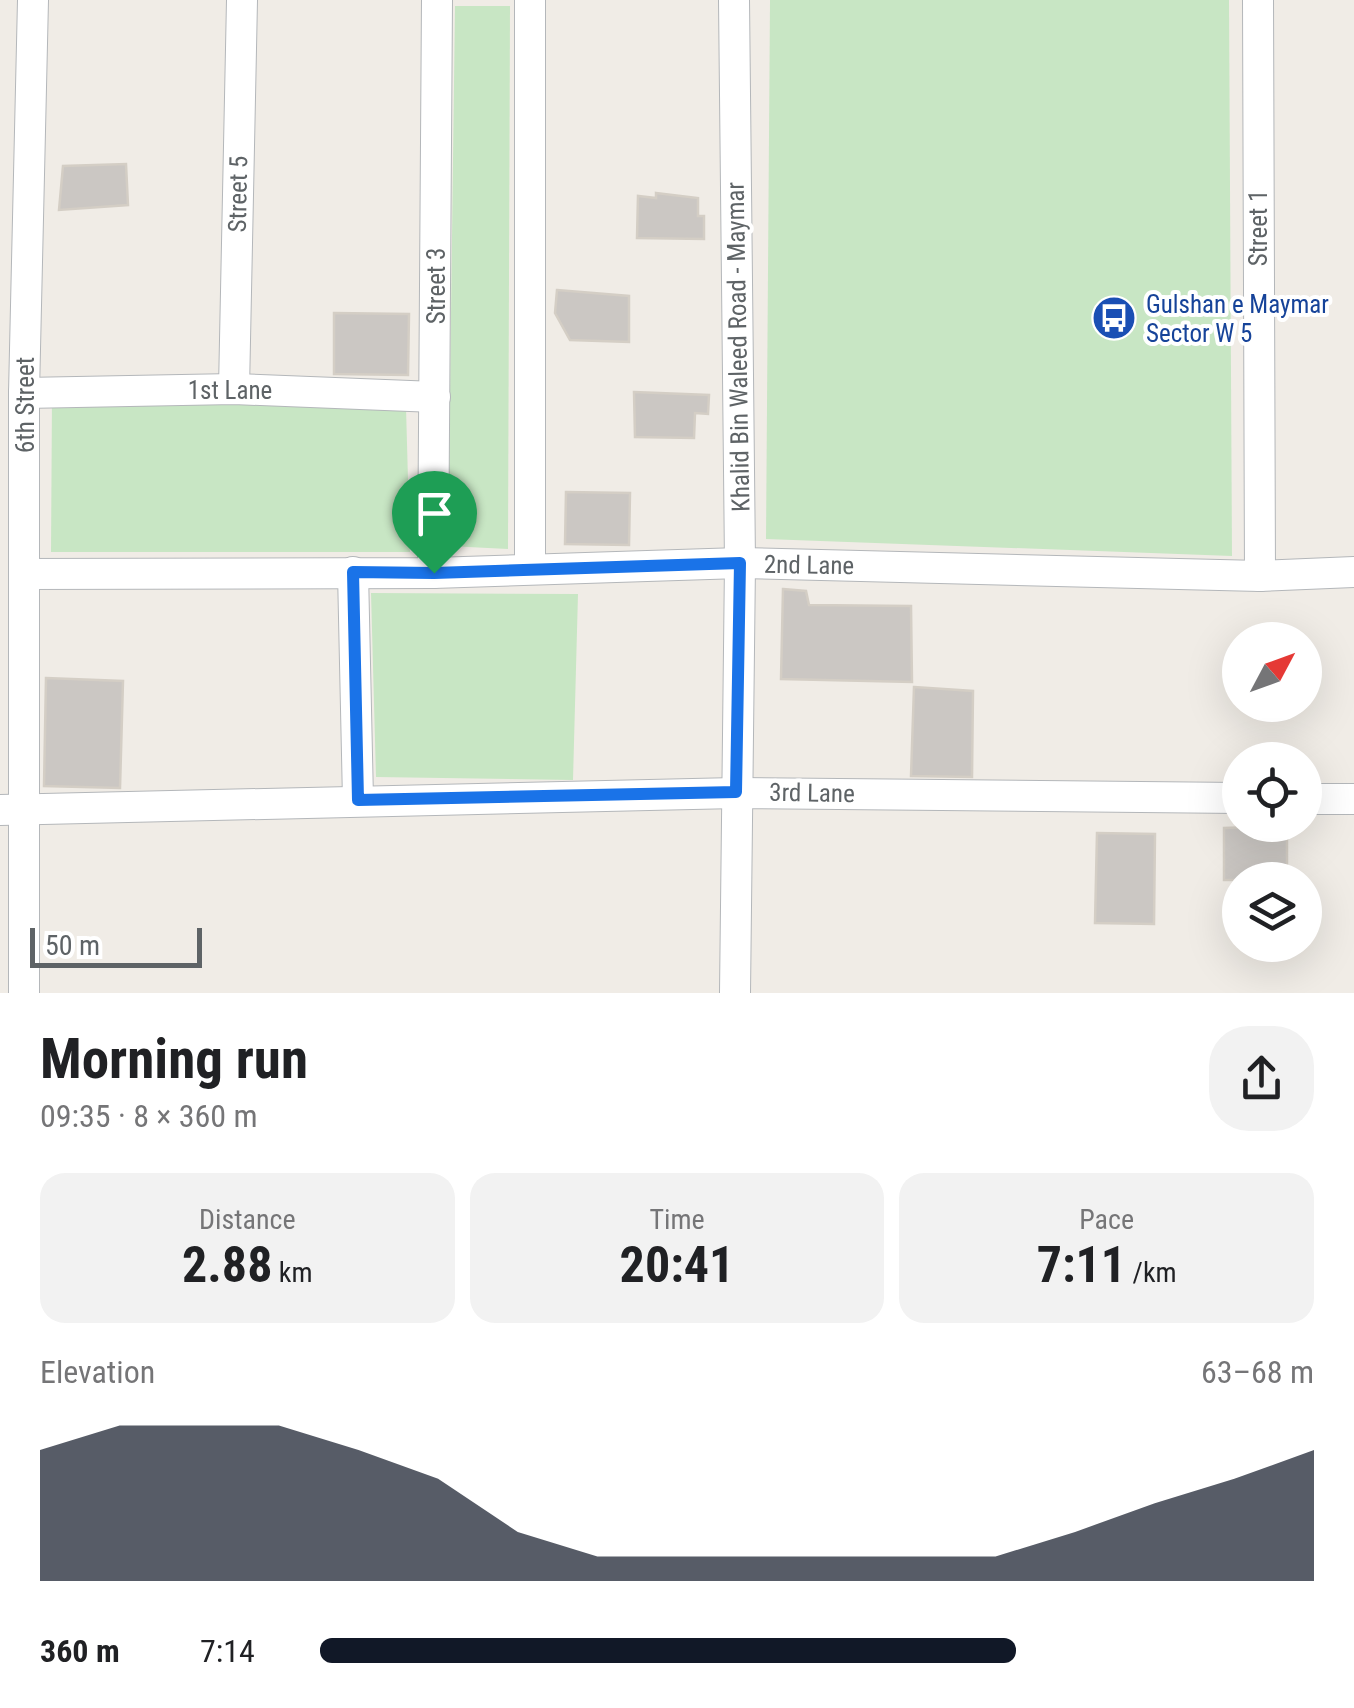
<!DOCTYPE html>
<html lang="en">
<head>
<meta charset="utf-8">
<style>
  body { margin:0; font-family:"Roboto Condensed",sans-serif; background:#f2f2f2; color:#202124; height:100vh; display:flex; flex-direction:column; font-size:38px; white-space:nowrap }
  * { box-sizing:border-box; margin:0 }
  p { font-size:32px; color:#757577 }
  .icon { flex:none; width:55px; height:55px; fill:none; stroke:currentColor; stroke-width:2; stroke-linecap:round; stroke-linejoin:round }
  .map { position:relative; height:993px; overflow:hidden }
  .sheet { display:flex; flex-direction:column; background:#fff; flex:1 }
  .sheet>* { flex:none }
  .needle { width:65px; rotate:49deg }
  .controls { position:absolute; left:1222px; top:622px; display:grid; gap:20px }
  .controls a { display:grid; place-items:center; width:100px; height:100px; border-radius:50%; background:#fff; box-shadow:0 10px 40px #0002; font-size:50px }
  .scale { position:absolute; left:30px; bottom:25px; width:172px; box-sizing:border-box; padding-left:10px; border:5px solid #5e6366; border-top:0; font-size:28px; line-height:35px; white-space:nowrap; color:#5e6366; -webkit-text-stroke:8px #fff; paint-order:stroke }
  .pin { position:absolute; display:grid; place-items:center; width:85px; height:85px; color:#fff; margin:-102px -42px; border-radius:50% 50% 50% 0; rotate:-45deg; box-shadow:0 0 10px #0007 }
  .pin .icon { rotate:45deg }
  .round { display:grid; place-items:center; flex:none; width:105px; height:105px; border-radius:40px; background:#f2f2f2 }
  .head { display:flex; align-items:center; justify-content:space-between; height:170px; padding:0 40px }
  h1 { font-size:55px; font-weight:700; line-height:75px }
  .figures { display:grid; grid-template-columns:repeat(3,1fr); gap:15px; height:170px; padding:10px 40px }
  .figures div { display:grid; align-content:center; border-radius:25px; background:#f2f2f2; text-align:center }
  .figures b { font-size:50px; font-weight:700 }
  .figures small { font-size:28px; font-weight:400 }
  .figures p { font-size:28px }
  .chart { height:280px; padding:20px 40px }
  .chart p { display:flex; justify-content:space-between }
  .chart svg { width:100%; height:180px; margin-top:10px; fill:#111827; opacity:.7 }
  ul { padding:0 40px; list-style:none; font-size:32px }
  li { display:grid; grid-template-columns:160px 120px 1fr; align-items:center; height:75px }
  li i { height:25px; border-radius:12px; background:#111827 }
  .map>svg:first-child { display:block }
  .green { fill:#c8e6c4 }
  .building { fill:#cbc7c3; stroke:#d4cec5; stroke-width:2.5 }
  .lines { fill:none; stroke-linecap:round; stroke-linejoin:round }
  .minor-casing { stroke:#b4b7ba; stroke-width:32 }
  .minor { stroke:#fff; stroke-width:30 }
  .route-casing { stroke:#fff; stroke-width:20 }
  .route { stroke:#1a73e8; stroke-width:12 }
  .labels { text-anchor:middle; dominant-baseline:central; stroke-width:8; stroke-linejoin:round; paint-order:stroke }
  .street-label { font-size:25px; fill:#5e6366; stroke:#fff }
  .transit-label { font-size:25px; fill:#164399; stroke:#fff; text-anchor:start }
</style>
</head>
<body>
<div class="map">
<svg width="1354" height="993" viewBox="0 0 1354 993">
  <rect width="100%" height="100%" fill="#f0ece6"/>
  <!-- green -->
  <g class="green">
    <polygon points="770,0 1229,0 1232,556 766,539"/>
    <polygon points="455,6 510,6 508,549 448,546"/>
    <polygon points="52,394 406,407 410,552 51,552"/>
    <polygon points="371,593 578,594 573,780 376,777"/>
  </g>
  <!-- building -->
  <g class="building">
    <polygon points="126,164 128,205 59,210 63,166"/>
    <polygon points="656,193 698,198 698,216 704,216 704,239 637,238 638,196 656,198"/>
    <polygon points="557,290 629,296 629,342 570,340 555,313"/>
    <polygon points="334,313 409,314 408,375 334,374"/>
    <polygon points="634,392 709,395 708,414 695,413 694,438 635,437"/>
    <polygon points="566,492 630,493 629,545 565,544"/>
    <polygon points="783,589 806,591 809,605 911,606 912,682 781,679"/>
    <polygon points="46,678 123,681 120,788 44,786"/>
    <polygon points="914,687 973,691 972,777 911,776"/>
    <polygon points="1287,826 1287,880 1224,880 1224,828"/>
    <polygon points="1097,833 1155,834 1154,924 1095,923"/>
  </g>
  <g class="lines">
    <defs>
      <g id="minor">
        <polyline points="734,0 740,563 735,993"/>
        <polyline points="1258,0 1260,576"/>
        <polyline points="234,389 242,0"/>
        <polyline points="24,393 234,389 435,397"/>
        <polyline points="530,567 530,0"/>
        <polyline points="353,572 358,800"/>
        <polyline points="433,573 437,0"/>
        <polyline points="24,574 433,573 740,563 1260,576 1354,572"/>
        <polyline points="1305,799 1354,799"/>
        <polyline points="0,810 736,793 1240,798"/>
        <polyline points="24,993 24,393 33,0"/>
      </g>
    </defs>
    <!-- minor casing -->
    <use href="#minor" class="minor-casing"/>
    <!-- minor -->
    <use href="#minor" class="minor"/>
  </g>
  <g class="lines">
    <defs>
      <polygon id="route" points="740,563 736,792 358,800 353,572 434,573"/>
    </defs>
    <!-- route casing -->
    <use href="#route" class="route-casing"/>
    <!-- route -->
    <use href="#route" class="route"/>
  </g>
  <!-- icons -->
  <defs>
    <symbol id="bus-disc" viewBox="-11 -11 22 22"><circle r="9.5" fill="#1a4fb4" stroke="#fff"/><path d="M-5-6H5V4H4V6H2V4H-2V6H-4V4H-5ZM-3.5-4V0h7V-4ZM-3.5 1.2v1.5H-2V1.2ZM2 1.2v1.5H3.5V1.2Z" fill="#fff"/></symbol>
  </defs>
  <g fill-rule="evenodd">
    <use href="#bus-disc" x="1089" y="293" width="50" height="50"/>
  </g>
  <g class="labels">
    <!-- street labels -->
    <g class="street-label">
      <text transform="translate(238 194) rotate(-89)">Street 5</text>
      <text transform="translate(1258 228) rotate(-90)">Street 1</text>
      <text transform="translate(436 286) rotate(-90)">Street 3</text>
      <text transform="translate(738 347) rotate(-91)">Khalid Bin Waleed Road - Maymar</text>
      <text x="230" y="390">1st Lane</text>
      <text transform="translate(25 405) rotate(-90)">6th Street</text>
      <text transform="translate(809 565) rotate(1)">2nd Lane</text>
      <text transform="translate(812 793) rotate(1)">3rd Lane</text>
    </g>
    <!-- transit labels -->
    <g class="transit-label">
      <text x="1146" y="304">Gulshan e Maymar<tspan x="1146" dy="29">Sector W 5</tspan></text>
    </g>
  </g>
</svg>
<div class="controls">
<a><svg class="needle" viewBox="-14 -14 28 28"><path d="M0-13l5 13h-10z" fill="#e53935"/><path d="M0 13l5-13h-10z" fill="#757577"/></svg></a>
<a><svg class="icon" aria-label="locate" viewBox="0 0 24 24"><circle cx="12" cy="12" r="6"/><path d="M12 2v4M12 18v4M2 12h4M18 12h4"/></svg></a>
<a><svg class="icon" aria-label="layers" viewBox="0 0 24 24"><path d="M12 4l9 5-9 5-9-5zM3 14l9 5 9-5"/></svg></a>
</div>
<div class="scale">50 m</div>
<div class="pin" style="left:434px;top:573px;background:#1e9e55"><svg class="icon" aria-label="arrive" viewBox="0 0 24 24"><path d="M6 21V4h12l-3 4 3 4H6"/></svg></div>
</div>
<section class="sheet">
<div class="head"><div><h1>Morning run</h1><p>09:35 · 8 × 360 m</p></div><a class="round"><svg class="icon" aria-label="share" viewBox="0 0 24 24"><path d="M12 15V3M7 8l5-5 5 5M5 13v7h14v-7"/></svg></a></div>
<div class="figures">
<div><p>Distance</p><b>2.88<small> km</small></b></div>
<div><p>Time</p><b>20:41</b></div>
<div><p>Pace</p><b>7:11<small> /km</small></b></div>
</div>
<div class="chart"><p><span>Elevation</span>63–68 m</p>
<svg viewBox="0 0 160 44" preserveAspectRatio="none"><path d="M0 44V12L10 6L20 6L30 6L40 12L50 19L60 32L70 38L80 38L90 38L100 38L110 38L120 38L130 32L140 25L150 19L160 12V44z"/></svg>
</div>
<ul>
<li><b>360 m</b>7:14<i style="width:70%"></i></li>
</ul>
</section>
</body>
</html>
